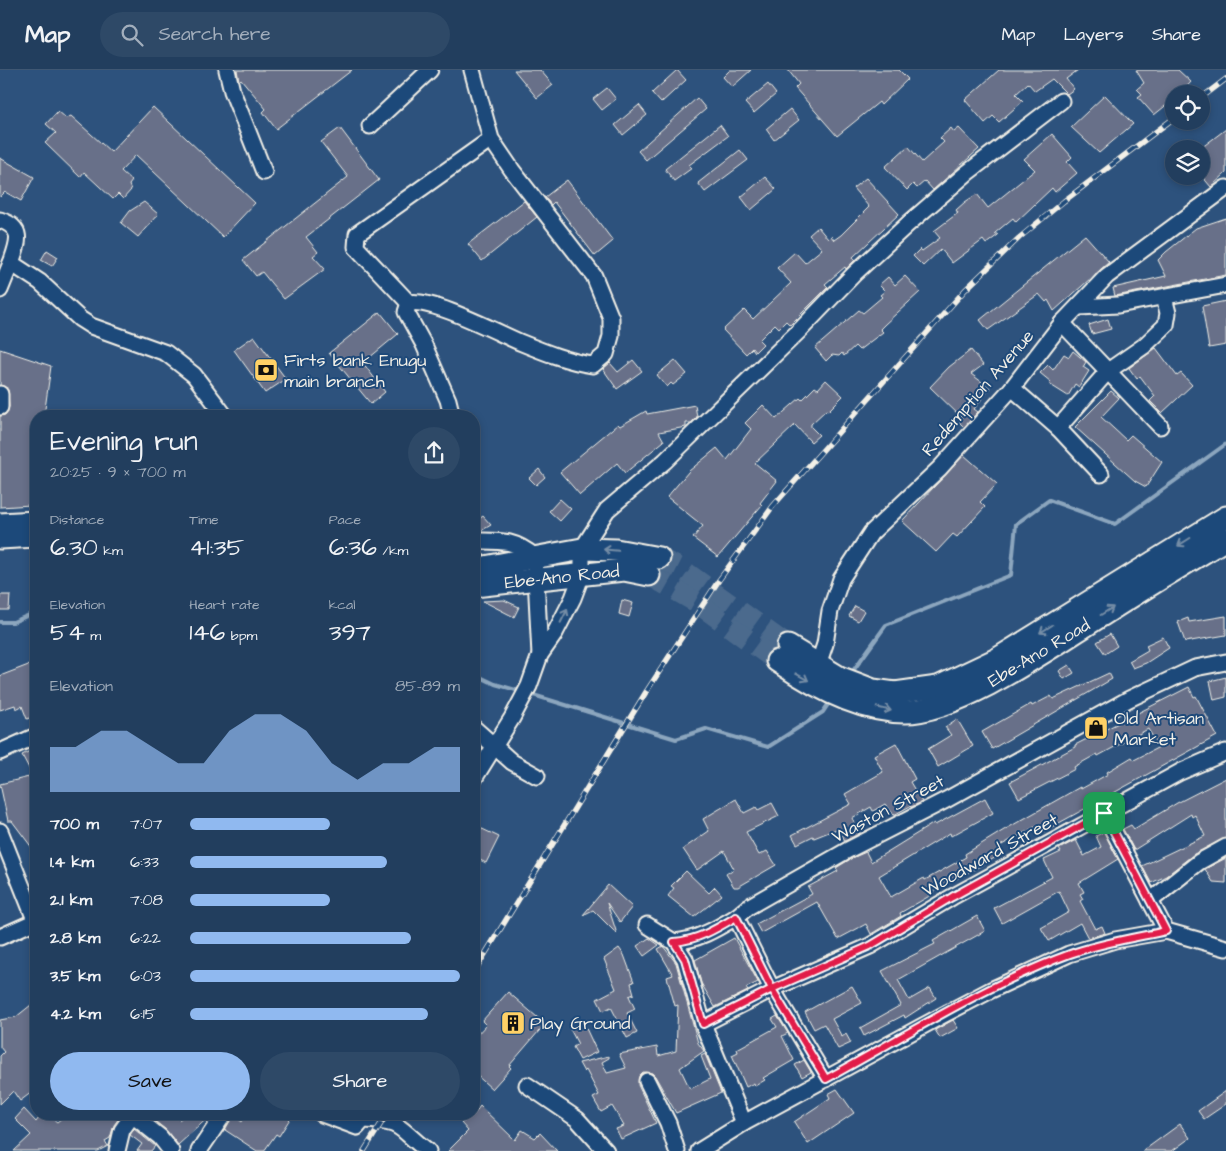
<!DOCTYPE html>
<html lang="en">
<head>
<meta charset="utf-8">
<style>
  body { margin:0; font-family:"Architects Daughter",sans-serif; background:#2e4967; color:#f1f3f6; height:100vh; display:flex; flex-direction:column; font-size:19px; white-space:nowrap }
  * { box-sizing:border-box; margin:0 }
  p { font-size:16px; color:#a2aebc }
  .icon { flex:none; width:28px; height:28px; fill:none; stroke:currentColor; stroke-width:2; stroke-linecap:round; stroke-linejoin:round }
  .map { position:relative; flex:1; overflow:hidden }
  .drawer { position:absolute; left:30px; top:340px; width:450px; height:710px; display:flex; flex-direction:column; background:#223e5e; border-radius:20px; box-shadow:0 2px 8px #0003,0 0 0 1px #3f5773 }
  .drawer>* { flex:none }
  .controls { position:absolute; left:1165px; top:15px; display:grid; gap:10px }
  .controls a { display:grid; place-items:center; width:45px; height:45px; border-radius:50%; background:#223e5e; box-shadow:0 2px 8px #0003,0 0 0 1px #3f5773; font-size:25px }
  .pin { position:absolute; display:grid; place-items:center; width:42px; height:42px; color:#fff; margin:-21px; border-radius:10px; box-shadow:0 2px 8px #0006 }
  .round { display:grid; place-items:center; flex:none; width:52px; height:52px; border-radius:26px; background:#2e4967 }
  .head { display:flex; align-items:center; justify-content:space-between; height:85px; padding:0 20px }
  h1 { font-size:28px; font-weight:600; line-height:38px }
  .stats { display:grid; grid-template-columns:repeat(3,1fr); gap:8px; height:85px; padding:5px 20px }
  .stats div { display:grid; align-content:center }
  .stats b { font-size:25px; font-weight:600 }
  .stats small { font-size:14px; font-weight:400 }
  .stats p { font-size:14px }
  .chart { height:140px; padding:10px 20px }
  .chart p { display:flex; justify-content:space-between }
  .chart svg { width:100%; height:90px; margin-top:5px; fill:#90b9f0; opacity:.7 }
  .cta { display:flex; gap:10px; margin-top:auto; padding:10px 20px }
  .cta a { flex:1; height:58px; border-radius:30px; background:#90b9f0; color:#111; font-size:20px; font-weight:600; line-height:58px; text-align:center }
  .cta a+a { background:#2e4967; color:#f1f3f6 }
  ul { padding:0 20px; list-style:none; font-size:16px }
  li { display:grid; grid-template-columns:80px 60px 1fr; align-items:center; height:38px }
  li i { height:12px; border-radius:6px; background:#90b9f0 }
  header { display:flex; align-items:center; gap:30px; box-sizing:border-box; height:70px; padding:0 25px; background:#223e5e; border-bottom:1px solid #3f5773 }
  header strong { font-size:24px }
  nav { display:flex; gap:28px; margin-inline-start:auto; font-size:18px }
  .search { width:350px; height:45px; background:#2e4967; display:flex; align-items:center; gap:12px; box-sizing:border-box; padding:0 18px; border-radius:28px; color:#a2aebc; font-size:19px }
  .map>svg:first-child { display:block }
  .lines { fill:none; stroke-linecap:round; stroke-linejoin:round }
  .stream { stroke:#8ca6be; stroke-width:4 }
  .building { fill:#677089; stroke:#f4f1e8 }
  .secondary-tunnel { stroke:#4b6a8d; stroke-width:21; stroke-dasharray:21 11; stroke-linecap:butt }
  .street-casing { stroke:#f4f1e8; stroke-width:19 }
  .secondary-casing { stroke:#f4f1e8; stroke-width:25 }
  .street { stroke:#1f4a7a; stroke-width:15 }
  .secondary { stroke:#1f4a7a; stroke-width:21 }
  .rail-casing { stroke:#f4f1e8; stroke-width:5.5 }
  .rail { stroke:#1f4a7a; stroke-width:4; stroke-dasharray:11; stroke-linecap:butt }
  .oneway { stroke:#748da6 }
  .route-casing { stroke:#fff; stroke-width:10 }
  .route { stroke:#e11d48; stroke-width:6 }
  .labels { text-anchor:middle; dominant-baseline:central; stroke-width:4; stroke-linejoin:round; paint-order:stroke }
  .poi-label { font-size:18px; fill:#f4f1e8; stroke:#1f4a7a; text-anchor:start }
  .street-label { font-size:18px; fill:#f4f1e8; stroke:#1f4a7a }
</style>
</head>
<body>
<header>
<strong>Map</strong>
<div class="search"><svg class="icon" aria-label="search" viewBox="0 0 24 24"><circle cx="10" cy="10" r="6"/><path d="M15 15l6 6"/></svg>Search here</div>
<nav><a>Map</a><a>Layers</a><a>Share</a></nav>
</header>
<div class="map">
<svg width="1226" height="1081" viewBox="0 0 1226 1081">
  <rect width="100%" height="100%" fill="#2d527d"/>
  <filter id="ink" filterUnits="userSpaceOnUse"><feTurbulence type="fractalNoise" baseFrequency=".02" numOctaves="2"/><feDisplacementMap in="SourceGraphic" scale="10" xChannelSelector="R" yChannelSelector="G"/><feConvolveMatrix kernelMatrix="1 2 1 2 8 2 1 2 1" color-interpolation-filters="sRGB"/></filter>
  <g filter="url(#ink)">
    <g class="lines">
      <!-- stream -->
      <g class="stream">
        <polyline points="0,552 13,552 36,542"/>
        <polyline points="474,604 495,614 523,622"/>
        <polyline points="850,605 886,555 1011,505 1016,454 1049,430 1115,454 1226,374"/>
        <polyline points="530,624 676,669 706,659 768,677 823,642 831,630"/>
      </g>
    </g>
    <!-- building -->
    <g class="building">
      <polygon points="237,0 352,0 276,59 263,42 266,39 241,9 239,11"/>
      <polygon points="514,0 540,0 553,15 537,28"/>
      <polygon points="677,0 686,10 661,33 652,23"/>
      <polygon points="730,0 751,0 732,17 723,7"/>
      <polygon points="788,0 899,0 908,9 881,35 879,32 837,66 795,18 799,14"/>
      <polygon points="999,0 1078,0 1066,9 1074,19 1067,24 1052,9 1035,21 1028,13 1016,24 1023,31 999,52 993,46 985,53 965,30"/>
      <polygon points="1136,0 1178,0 1191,12 1180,24 1174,24 1174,29 1154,45 1138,27 1142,24 1137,19 1144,13"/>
      <polygon points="768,14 776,24 754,43 745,33"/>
      <polygon points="607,18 616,29 602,40 593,29"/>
      <polygon points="1105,25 1133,54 1099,83 1071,57"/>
      <polygon points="697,28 706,39 646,90 638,81"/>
      <polygon points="639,35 647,45 623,65 615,55"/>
      <polygon points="153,37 255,133 223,167 136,85 121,101 132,111 129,115 131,120 123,129 118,124 113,129 84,102 80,107 45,73 56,63 46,54 58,41 66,48 71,46 111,82"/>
      <polygon points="790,39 799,50 774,70 766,59"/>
      <polygon points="720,55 728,66 689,95 692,98 674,111 665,99"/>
      <polygon points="340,58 379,110 306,167 318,182 313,186 325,199 284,229 262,202 256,206 243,190 348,107 321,72"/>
      <polygon points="951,58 954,62 959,58 979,79 933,120 925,111 917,118 913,114 907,120 885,97 908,76 922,92 944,72 940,68"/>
      <polygon points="1226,59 1226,103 1211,117 1201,105 1201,78"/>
      <polygon points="1052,64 1072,87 1067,92 1077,103 1055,122 1052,118 1016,152 1013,148 995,163 998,165 986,174 983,170 952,193 941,179 923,196 913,186 920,179 922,181 940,168 934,161 958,143 956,140 965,132 977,124 988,138 1035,100 1024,89"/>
      <polygon points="740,80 748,90 705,122 698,113"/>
      <polygon points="0,88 34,107 21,131 5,122 0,127"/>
      <polygon points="765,107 776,119 751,140 741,127"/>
      <polygon points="866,108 899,144 853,187 855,190 846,199 845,197 825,214 828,217 790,255 786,251 779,258 775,254 759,270 763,274 755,282 752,278 746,284 723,260 744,240 753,249 791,213 777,198 795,182 805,193 822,179 809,165 818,157 828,169 831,166 834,170 841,165 869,137 853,118"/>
      <polygon points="567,110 613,171 595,186 554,132 551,135 545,127"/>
      <polygon points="524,131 537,147 482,191 468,174"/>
      <polygon points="144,132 158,144 138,167 121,153 130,141"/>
      <polygon points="1226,148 1226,205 1115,226 1113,218 1166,206 1158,190 1166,182 1196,158"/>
      <polygon points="1085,165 1109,192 1054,241 1048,230 1046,232 1039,224 988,260 980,250"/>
      <polygon points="47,180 58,187 52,196 41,190"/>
      <polygon points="905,206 920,222 885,254 880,259 883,262 859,280 855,276 844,286 842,283 839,286 832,285 826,291 815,278 859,240 863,243 882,227 880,225 885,221 879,215 888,207 895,215"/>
      <polygon points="1226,231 1226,275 1209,278 1202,236"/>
      <polygon points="380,242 398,264 363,293 385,322 371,334 329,283"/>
      <polygon points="1108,249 1111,259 1092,264 1089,255"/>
      <polygon points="254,266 286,309 265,323 234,280"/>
      <polygon points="1156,278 1177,306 1181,303 1192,315 1162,343 1150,331 1155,326 1140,306 1137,309 1129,298"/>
      <polygon points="0,279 51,296 44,346 36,346 36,400 31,435 0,437 0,346 5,345 9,337 8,320 0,315"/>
      <polygon points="971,280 983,295 971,304 990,318 974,339 978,342 964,357 959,352 962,348 930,317 949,297"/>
      <polygon points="1073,281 1086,292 1083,297 1089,301 1079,317 1075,314 1068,326 1049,314 1051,312 1040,303 1048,295 1053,300 1064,284 1069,287"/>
      <polygon points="633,290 642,301 617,319 603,299 610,293 618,302"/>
      <polygon points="675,290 687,304 673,315 671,313 667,317 657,305"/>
      <polygon points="826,310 843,326 828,341 826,340 811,354 811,357 819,365 811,372 795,355 755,393 777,411 760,433 762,435 718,487 693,468 703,456 667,427 689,401 717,378 727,390 751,359 745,353 763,335 776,349 800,328 802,330 815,317 818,319"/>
      <polygon points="1111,321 1119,328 1101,347 1126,370 1131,365 1162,392 1146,417 1135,411 1075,357"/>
      <polygon points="695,335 697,347 691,353 686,353 686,357 659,362 664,371 625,403 617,393 580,425 560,402 618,354 620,356 646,341 647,344"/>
      <polygon points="964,385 997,414 980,432 985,437 957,467 953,464 936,482 902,451"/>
      <polygon points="539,399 545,407 536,415 529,408"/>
      <polygon points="560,429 571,439 560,451 549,441"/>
      <polygon points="483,446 491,455 479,462 474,453"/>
      <polygon points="0,525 10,525 9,540 0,540"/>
      <polygon points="504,530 519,537 514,547 483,531"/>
      <polygon points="622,530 633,533 629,547 619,544"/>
      <polygon points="855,536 864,541 858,551 849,546"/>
      <polygon points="1226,546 1226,565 1185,572 1178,552 1188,548 1189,552"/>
      <polygon points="1110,564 1117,576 1105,584 1097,572"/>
      <polygon points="1163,567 1169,578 1146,593 1133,598 1129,591 1148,580 1146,575"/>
      <polygon points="31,594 36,607 36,645 27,649 22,636 16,639 15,635 0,640 0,606"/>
      <polygon points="1069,595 1074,603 1064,609 1059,601"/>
      <polygon points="1109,603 1112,609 992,679 982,662 1031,634 1032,636 1051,626 1053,629"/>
      <polygon points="1226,607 1226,627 1214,630 1210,611"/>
      <polygon points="1189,617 1194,627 1196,626 1217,666 1039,764 1035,757 998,777 1002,784 932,822 933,824 900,843 901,846 871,864 866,854 838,869 817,832 761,863 756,854 812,824 808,817 838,801 836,798 852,788 866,782 871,792 934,753 935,755 985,728 993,743 951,766 950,763 879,806 891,827 924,808 925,810 966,787 965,784 1004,760 1080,717 1081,719 1108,704 1107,702 1132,687 1134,690 1159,677 1148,659 1098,686 1097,684 1074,697 1075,699 1019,728 1010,712 1075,677 1075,675"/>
      <polygon points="957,649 973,676 938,697 928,679 951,665 945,657"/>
      <polygon points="896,673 915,709 910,712 922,732 911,737 910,736 894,745 885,734 873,741 871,737 852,748 860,763 845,771 839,758 814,768 813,766 797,774 792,765 851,734 845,724 883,702 874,685"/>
      <polygon points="36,678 36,783 12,751 8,751 0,714 33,706 22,685"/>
      <polygon points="1226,708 1226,768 1194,784 1166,806 1151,813 1142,796 1205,766 1195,745 1192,747 1191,744 1134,780 1123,759 1131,755 1134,759 1177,733"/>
      <polygon points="736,729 744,743 756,737 758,740 772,733 779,746 746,762 759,785 767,781 776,795 738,817 734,817 726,804 734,799 724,781 697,800 683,779 709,761 703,749"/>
      <polygon points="474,755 499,767 486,793 474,787"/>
      <polygon points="1104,762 1118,789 1079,813 1084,822 1080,824 1083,829 1080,831 1095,859 1102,856 1105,863 1088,868 1080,853 1049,871 1041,858 1069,842 1059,821 1002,853 994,838 1052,807 1044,790 1061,782 1059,779 1076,770 1084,786 1101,777 1096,766"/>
      <polygon points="1226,788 1226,813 1213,812 1205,799"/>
      <polygon points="686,801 709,823 715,817 722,825 694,847 668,826 674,818 671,816"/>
      <polygon points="608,815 632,837 620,852 607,833 617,864 593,840 583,845"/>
      <polygon points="977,846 985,861 898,910 909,930 930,918 936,928 905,948 904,945 864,966 860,958 901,935 882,901 935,874 933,871"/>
      <polygon points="649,868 659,875 644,886 637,876"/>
      <polygon points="734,868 758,912 746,918 748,921 715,937 701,913 695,890"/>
      <polygon points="663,876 676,893 698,973 704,981 680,998 690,1019 710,1009 701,986 705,984 721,1023 676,1043 655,1006 652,1003 643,1002 639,1006 638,1015 656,1053 621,1069 616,1059 624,1056 612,1036 601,1042 593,1028 599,1025 586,1000 584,1002 579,993 609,986 609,988 602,992 607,1003 626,998 619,984 657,977 658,986 676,981 678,935 675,936 667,907 673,905 658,879"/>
      <polygon points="619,878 624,885 634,912 631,913 634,924 629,926 635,939 627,943 637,963 627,968 611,937 603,941 597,929 616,919 604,889"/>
      <polygon points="852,916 862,933 832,949 842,967 846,964 851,973 838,979 824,954 814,959 805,942"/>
      <polygon points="508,922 545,954 509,996 511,998 492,1019 474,1003 474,968 486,955 482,951"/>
      <polygon points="36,931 36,1002 32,1007 36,1013 36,1019 20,1031 13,1021 0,1034 0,986 4,982 0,977 0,950 16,947"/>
      <polygon points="777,946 788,963 782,966 794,990 763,1008 765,1010 755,1016 754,1013 746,1017 732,985 738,982 737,979 777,957 772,949"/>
      <polygon points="953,950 958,958 940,968 935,960"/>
      <polygon points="583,952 597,982 580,990 573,977 578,974 570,959"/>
      <polygon points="804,990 811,1002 802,1007 795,995"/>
      <polygon points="837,1019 854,1043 808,1074 794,1052 830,1028 828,1024"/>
      <polygon points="1226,1021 1226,1034 1204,1049 1198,1041"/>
      <polygon points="480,1036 515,1070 522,1060 535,1068 540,1063 557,1081 448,1081 468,1061 461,1053 474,1044"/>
      <polygon points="24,1039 36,1052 42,1044 46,1044 57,1052 67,1044 122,1044 114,1055 110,1068 105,1071 108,1076 98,1081 14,1081 31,1065 15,1049"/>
      <polygon points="146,1044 173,1044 179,1050 186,1044 212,1044 178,1075 166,1060"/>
      <polygon points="246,1044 293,1044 279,1066 276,1064 264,1081 257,1081 225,1060 233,1045 242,1052"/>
      <polygon points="1180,1054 1190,1068 1172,1081 1143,1081"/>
      <polygon points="134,1059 155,1076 151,1081 137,1081 142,1074 130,1065"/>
    </g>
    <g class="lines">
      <!-- secondary-tunnel -->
      <g class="secondary-tunnel">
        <polyline points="659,488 681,499 788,576"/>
        <polyline points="649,505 696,532 777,591"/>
      </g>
      <defs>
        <g id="street">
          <polyline points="227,0 232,21 264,102"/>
          <path d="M472,0l19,69 21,31 82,106 17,42v18l-5,18 -13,11c-24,-3 -49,-13 -71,-22 -24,-10 -90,-45 -113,-40l-53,-56 1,-13 134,-95"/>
          <polyline points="370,56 430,0"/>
          <path d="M0,150c25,8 18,23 11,43l29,19 40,37 11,7 75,27 28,22 31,41"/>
          <polyline points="0,220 11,193"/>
          <polyline points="409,233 406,242 424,275 448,330 452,346"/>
          <polyline points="1079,237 1118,235 1226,215"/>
          <polyline points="1062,253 1160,356"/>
          <polyline points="1012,318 1058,358 1101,404"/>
          <polyline points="0,324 0,337"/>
          <polyline points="1058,358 1108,301 1144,276 1166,255 1168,243 1164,227"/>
          <path d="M474,471c26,0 40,-2 61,16l5,98"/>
          <polyline points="818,595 825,574 830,541 841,509 871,463 940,398 1012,318 1062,253 1107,206 1226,118"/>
          <polyline points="474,658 512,692 537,706"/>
          <polyline points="0,682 36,666"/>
          <polyline points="474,709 512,648 529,616 540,585 554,565 573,528 582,504 582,479 607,440 665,391 801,259 855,203 908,154 967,103 1061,31"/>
          <polyline points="1104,743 1166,861"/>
          <polyline points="0,761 36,852"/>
          <polyline points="1150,831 1199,792 1226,777"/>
          <polyline points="647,855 674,872 685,889 703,954 744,1053"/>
          <polyline points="0,867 36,851"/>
          <path d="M674,872c24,-2 42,-13 62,-25"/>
          <polyline points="703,954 772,919 870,876 952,827 1180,702 1226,682"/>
          <polyline points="826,1009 772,919 736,847 748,837 848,780 946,730 1129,629 1195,598 1226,592"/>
          <polyline points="647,1011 668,1053 677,1081"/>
          <polyline points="527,1015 577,1049 606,1081"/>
          <polyline points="131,1044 160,1067 171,1081"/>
          <path d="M322,1044l35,13 6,-7c44,2 33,8 65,31"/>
          <polyline points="117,1081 122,1060 132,1046"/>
          <polyline points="199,1081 224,1044"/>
          <polyline points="699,1081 744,1053 945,944 991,920 1069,884 1115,870 1166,861 1226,878"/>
        </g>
        <g id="secondary">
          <polyline points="0,454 36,452"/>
          <polyline points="0,468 36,466"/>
          <polyline points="474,499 582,479 616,480 659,488"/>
          <polyline points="474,516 624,500 649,505"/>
          <polyline points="788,576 839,607 873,620 895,623 938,617 997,589 1226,447"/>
          <path d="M777,591c36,25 84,51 128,51 57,0 153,-70 202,-100 39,-25 79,-49 119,-73"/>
        </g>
      </defs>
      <!-- street casing -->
      <use href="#street" class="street-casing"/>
      <!-- secondary casing -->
      <use href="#secondary" class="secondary-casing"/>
      <!-- street -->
      <use href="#street" class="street"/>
      <!-- secondary -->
      <use href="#secondary" class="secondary"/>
      <defs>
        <g id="rail">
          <polyline points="1201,28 1226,9"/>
          <polyline points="474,902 646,622 719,510 773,436 965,220 1019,168 1064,131 1174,48"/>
          <polyline points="364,1081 387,1044"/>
        </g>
      </defs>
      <!-- rail casing -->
      <use href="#rail" class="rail-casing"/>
      <!-- rail -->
      <use href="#rail" class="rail"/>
    </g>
    <!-- one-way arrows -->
    <defs><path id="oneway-shaft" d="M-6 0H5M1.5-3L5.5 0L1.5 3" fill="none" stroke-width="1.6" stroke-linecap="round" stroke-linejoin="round" transform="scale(1.25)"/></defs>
    <g class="oneway">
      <use href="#oneway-shaft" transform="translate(1184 472) rotate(148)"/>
      <use href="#oneway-shaft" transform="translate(611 480) rotate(-175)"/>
      <use href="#oneway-shaft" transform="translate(1107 541) rotate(-32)"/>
      <use href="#oneway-shaft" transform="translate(564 546) rotate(-63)"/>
      <use href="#oneway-shaft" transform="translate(1046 559) rotate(148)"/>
      <use href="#oneway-shaft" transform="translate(802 607) rotate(29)"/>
      <use href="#oneway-shaft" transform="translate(884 639) rotate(14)"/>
    </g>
  </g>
  <g class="lines" filter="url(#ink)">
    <defs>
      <path id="route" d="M1104,743l-152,84 -82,49 -98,43 -36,-72c-20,12 -38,23 -62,25l11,17 18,65 69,-35 54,90c79,-43 159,-94 244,-125 31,-11 63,-16 96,-23l-62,-118"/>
    </defs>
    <!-- route casing -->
    <use href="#route" class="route-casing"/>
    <!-- route -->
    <use href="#route" class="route"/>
  </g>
  <!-- icons -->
  <defs>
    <symbol id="bank-square" viewBox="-11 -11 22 22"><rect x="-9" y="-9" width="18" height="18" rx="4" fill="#ffd166" stroke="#1f4a7a"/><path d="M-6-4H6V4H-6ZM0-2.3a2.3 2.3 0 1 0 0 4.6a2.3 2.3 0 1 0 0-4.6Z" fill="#111"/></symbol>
    <symbol id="shop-square" viewBox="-11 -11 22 22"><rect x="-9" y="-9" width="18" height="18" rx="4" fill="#ffd166" stroke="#1f4a7a"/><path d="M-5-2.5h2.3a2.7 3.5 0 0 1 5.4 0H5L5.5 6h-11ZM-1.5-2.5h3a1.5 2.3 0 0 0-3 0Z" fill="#111"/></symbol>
    <symbol id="building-square" viewBox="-11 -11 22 22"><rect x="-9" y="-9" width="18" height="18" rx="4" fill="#ffd166" stroke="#1f4a7a"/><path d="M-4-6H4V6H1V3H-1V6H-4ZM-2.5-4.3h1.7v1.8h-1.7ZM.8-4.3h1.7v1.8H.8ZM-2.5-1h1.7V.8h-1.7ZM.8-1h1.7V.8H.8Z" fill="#111"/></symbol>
  </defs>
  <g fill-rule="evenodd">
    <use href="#bank-square" x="252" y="286" width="28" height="28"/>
    <use href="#shop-square" x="1082" y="644" width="28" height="28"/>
    <use href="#building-square" x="499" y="939" width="28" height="28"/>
  </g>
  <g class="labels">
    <!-- poi labels -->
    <g class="poi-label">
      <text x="284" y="290">Firts bank Enugu<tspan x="284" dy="21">main branch</tspan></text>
      <text x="1114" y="648">Old Artisan<tspan x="1114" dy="21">Market</tspan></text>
      <text x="530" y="953">Play Ground</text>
    </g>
    <!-- street labels -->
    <g class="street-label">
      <text transform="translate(978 323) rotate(-49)">Redemption Avenue</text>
      <text transform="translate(562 507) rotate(-6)">Ebe-Ano Road</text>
      <text transform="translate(1039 583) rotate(-31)">Ebe-Ano Road</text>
      <text transform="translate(888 739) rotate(-28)">Waston Street</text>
      <text transform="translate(990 785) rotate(-29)">Woodward Street</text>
    </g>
  </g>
</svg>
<div class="controls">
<a><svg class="icon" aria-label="locate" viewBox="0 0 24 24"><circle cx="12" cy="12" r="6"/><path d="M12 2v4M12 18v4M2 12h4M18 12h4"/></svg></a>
<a><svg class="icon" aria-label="layers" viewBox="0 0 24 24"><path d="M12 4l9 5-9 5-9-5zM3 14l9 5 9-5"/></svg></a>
</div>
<div class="pin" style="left:1104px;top:743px;background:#1e9e55"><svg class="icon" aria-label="arrive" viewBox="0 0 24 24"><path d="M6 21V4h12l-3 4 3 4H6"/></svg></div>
<section class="drawer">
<div class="head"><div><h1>Evening run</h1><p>20:25 · 9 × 700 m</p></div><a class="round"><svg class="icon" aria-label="share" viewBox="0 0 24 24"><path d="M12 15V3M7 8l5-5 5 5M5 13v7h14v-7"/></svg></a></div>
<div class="stats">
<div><p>Distance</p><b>6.30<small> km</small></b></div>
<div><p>Time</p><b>41:35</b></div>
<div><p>Pace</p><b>6:36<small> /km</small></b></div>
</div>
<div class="stats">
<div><p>Elevation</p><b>54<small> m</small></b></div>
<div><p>Heart rate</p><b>146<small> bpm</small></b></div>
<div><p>kcal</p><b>397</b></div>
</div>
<div class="chart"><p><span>Elevation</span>85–89 m</p>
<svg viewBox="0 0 160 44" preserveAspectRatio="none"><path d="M0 44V22L10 22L20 14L30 14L40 22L50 30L60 30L70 14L80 6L90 6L100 14L110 30L120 38L130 30L140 30L150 22L160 22V44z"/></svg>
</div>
<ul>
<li><b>700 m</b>7:07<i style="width:52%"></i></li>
<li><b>1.4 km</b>6:33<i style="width:73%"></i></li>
<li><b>2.1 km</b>7:08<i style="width:52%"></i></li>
<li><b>2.8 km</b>6:22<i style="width:82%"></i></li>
<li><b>3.5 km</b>6:03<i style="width:100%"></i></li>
<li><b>4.2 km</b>6:15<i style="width:88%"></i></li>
</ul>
<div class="cta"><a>Save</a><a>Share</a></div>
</section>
</div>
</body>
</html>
